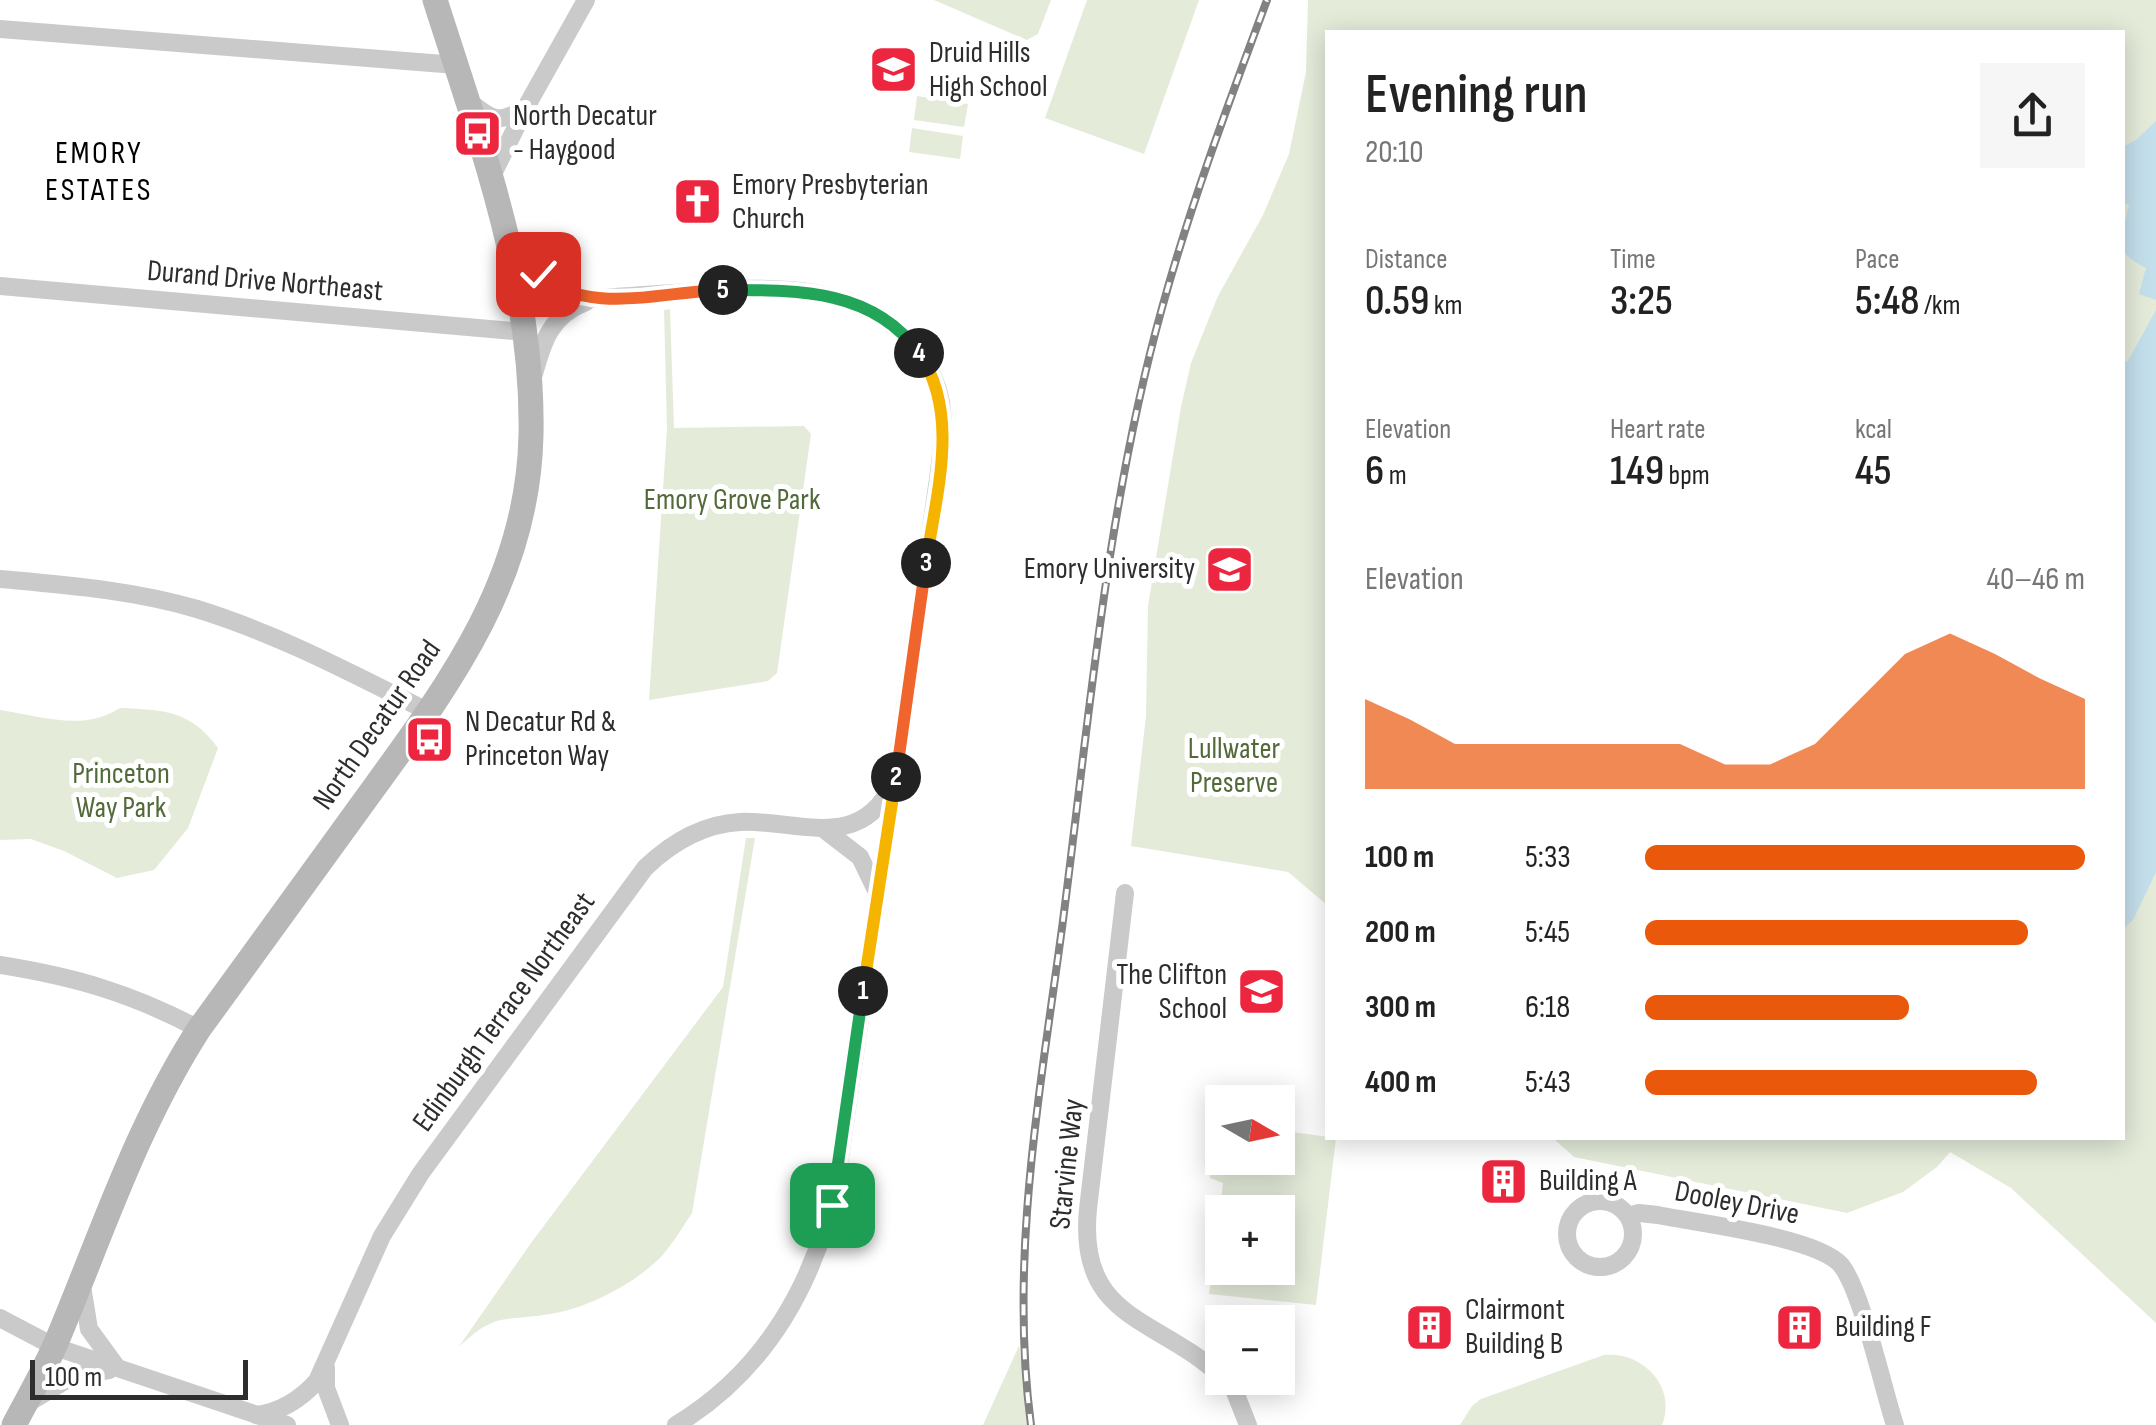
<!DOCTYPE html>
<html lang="en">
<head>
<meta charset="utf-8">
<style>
  body { margin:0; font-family:"Sofia Sans Condensed",sans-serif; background:#f6f6f6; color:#222; height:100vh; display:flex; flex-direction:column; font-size:38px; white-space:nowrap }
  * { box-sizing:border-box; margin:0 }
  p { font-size:32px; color:#767676 }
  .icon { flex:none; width:55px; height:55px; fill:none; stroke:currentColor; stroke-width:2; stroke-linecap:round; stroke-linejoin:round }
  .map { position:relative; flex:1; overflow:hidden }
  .side { position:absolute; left:1325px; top:30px; width:800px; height:1110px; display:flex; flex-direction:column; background:#fff; border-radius:0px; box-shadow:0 5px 25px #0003 }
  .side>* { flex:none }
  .needle { width:65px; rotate:99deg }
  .controls { position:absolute; left:1205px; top:1085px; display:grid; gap:20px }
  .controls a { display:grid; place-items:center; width:90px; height:90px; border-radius:0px; background:#fff; box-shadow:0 5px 25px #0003; font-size:50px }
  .scale { position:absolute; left:30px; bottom:25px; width:218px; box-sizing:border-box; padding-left:10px; border:5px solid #2d2d2d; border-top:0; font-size:28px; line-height:35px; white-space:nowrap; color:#2d2d2d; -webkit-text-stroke:8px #fff; paint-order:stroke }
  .pin { position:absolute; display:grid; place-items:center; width:85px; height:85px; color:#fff; margin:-42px; border-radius:20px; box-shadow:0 5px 15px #0006 }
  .km { position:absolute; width:50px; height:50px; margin:-25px; border-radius:50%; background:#222; color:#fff; font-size:28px; line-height:50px; text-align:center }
  .round { display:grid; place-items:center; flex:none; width:105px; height:105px; border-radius:0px; background:#f6f6f6 }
  .head { display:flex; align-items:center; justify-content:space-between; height:170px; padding:0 40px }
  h1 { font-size:55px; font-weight:600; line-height:75px }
  .stats { display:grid; grid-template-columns:repeat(3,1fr); gap:15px; height:170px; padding:10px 40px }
  .stats div { display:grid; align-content:center }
  .stats b { font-size:42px; font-weight:600 }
  .stats small { font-size:28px; font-weight:400 }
  .stats p { font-size:28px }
  .chart { height:280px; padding:20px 40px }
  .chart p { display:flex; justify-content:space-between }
  .chart svg { width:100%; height:180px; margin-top:10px; fill:#ea580c; opacity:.7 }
  ul { padding:0 40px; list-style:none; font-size:32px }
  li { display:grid; grid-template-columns:160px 120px 1fr; align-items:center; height:75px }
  li i { height:25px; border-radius:12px; background:#ea580c }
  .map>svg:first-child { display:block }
  .green { fill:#e4ebd9; fill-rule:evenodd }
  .water { fill:#c4dfec }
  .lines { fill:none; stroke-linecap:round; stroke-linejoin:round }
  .minor { stroke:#cacaca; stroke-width:18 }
  .secondary { stroke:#b7b7b7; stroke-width:25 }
  .rail-casing { stroke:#828282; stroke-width:8 }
  .rail { stroke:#fff; stroke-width:4; stroke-dasharray:11; stroke-linecap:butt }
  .split-1-casing { stroke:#fff; stroke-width:20 }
  .split-2-casing { stroke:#fff; stroke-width:20 }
  .split-3-casing { stroke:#fff; stroke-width:20 }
  .split-4-casing { stroke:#fff; stroke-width:20 }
  .split-5-casing { stroke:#fff; stroke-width:20 }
  .split-6-casing { stroke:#fff; stroke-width:20 }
  .split-1 { stroke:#22a559; stroke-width:12 }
  .split-2 { stroke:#f5b400; stroke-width:12 }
  .split-3 { stroke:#f0652b; stroke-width:12 }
  .split-4 { stroke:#f5b400; stroke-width:12 }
  .split-5 { stroke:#22a559; stroke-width:12 }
  .split-6 { stroke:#f0652b; stroke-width:12 }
  .labels { text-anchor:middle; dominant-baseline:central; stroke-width:10; stroke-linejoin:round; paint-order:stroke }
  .poi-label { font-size:30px; fill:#2d2d2d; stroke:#fff; text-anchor:start }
  .street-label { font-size:30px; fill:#2d2d2d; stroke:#fff }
  .park-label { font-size:30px; fill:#526a39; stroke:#fff }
  .neighbourhood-label { font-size:32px; letter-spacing:2.5px; fill:#000; stroke:#fff }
</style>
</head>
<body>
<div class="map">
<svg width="2156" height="1425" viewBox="0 0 2156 1425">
  <rect width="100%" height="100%" fill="#fff"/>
  <!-- green -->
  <g class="green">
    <polygon points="934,0 1051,0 1038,34 1027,40"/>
    <polygon points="1087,0 1199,0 1144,154 1045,118"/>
    <polygon points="1308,0 2156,0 2156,1323 2011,1188 1950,1152 1937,1167 1903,1192 1847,1213 1574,1157 1553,1138 2122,1138 2122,32 1328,32 1327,905 1288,872 1131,846 1146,716 1148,606 1181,407 1191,363 1218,296 1263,215 1289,154 1306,72"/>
    <polygon points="917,96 968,104 964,127 914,120"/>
    <polygon points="912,128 963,136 960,159 909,152"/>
    <polygon points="670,309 674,428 804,426 811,434 777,673 768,681 649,700 667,429 664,310"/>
    <path d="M120,708c44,2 70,2 98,40l-30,80 -34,42 -37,8 -53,-27 -33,-12 -31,1v-130c41,6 83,22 120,-2z"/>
    <path d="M746,838h9l-63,375c-10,15 -20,32 -32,45 -28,27 -72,50 -110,56 -46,8 -54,-3 -92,34l73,-105 192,-256z"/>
    <path d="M1219,1123l3,1v34h56v-28l58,8 -20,167 -107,-11 14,-111 -13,-5 1,-14 -7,-1zM1222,1212h56v56h-56z"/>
    <polygon points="1019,1345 1030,1425 983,1425 1018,1348"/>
    <path d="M1604,1355c39,-4 73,32 58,70h-202l12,-19 9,-7z"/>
  </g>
  <!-- water -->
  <g class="water">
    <path d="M2156,121v179l-17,-6 7,-26c-36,-18 -24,-30 -17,-63l-6,-3 -1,-55 14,-7z"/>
    <polygon points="2156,310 2156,872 2133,920 2123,929 2123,362 2128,361"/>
  </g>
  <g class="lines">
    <!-- minor -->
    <g class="minor">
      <polyline points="0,29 456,65"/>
      <path d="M466,99c25,19 29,27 58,10"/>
      <polyline points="492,176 525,109 586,0"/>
      <polyline points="511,244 546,281 580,295"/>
      <polyline points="0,286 525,332"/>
      <path d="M520,304c51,-5 102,-7 153,-11 83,-6 194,-17 247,61 10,14 18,31 21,48 4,26 0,52 -3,77l-101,699c-20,102 -70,192 -161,247"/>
      <path d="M534,374c9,-33 17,-59 52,-72"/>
      <path d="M0,579c66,6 133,11 197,30 81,25 156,65 232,103"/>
      <polyline points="825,830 860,857 875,888"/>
      <path d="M1125,893l-37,316c-11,112 69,107 134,168"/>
      <path d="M0,965c75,12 131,28 199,64"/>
      <circle cx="1600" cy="1234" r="33"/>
      <path d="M1628,1216l11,-3 19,2c39,8 159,22 183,50 21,26 42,124 54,160"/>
      <polyline points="82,1286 89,1329 116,1366"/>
      <polyline points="0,1318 55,1347 287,1425"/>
      <polyline points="326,1368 326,1388 340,1425"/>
      <polyline points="1223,1378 1233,1387 1248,1425"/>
      <polyline points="28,1403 73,1376 109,1370"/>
      <path d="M256,1415c25,-3 44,-15 61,-34l65,-145 39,-63 224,-305c27,-26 58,-44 95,-46 56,-3 119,31 152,-37"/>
    </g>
    <!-- secondary -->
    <path class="secondary" d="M14,1425c14,-27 30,-54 42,-82 45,-107 80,-216 143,-314 52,-72 104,-144 156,-215 85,-118 173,-226 176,-379 3,-150 -51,-294 -96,-435"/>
    <defs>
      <path id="rail" d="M1031,1425c-22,-166 9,-333 31,-497 27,-206 44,-419 100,-620 29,-105 67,-206 105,-308"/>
    </defs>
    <!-- rail casing -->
    <use href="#rail" class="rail-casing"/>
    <!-- rail -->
    <use href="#rail" class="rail"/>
  </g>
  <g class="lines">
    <defs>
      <polyline id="split-1" points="832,1205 863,991"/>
      <polyline id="split-2" points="863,991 896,777"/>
      <polyline id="split-3" points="896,777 926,563"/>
      <path id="split-4" d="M919,353c42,61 17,141 7,210"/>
      <path id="split-5" d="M723,290c72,0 150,-2 196,63"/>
      <path id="split-6" d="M538,274c49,43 126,17 185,16"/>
    </defs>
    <!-- split-1 casing -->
    <use href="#split-1" class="split-1-casing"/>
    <!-- split-2 casing -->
    <use href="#split-2" class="split-2-casing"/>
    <!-- split-3 casing -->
    <use href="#split-3" class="split-3-casing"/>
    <!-- split-4 casing -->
    <use href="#split-4" class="split-4-casing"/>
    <!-- split-5 casing -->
    <use href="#split-5" class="split-5-casing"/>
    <!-- split-6 casing -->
    <use href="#split-6" class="split-6-casing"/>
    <!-- split-1 -->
    <use href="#split-1" class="split-1"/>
    <!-- split-2 -->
    <use href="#split-2" class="split-2"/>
    <!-- split-3 -->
    <use href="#split-3" class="split-3"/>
    <!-- split-4 -->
    <use href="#split-4" class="split-4"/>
    <!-- split-5 -->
    <use href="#split-5" class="split-5"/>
    <!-- split-6 -->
    <use href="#split-6" class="split-6"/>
  </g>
  <!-- icons -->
  <defs>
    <symbol id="school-square" viewBox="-11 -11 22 22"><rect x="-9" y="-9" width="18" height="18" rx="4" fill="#ec263f" stroke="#fff"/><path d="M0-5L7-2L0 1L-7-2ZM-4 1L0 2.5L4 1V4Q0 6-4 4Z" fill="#fff"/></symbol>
    <symbol id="bus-square" viewBox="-11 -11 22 22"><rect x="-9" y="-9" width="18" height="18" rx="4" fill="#ec263f" stroke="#fff"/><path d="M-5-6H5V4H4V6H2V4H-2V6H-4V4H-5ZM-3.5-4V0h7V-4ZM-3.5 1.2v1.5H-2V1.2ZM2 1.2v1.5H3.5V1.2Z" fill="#fff"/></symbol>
    <symbol id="church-square" viewBox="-11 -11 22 22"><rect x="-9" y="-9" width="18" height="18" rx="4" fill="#ec263f" stroke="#fff"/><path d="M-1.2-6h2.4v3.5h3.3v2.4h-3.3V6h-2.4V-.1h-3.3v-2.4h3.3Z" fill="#fff"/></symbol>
    <symbol id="university-square" viewBox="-11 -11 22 22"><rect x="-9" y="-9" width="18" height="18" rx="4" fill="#ec263f" stroke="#fff"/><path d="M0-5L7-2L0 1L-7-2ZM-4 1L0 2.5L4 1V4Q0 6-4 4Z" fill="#fff"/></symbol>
    <symbol id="building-square" viewBox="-11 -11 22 22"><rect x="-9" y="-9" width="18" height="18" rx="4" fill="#ec263f" stroke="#fff"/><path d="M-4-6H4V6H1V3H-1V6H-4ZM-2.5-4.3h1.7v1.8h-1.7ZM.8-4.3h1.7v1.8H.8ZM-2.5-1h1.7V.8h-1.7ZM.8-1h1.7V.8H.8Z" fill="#fff"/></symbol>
  </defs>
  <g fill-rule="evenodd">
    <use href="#school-square" x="866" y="42" width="55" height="55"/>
    <use href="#bus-square" x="450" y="106" width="55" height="55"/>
    <use href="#church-square" x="670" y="174" width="55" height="55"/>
    <use href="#university-square" x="1202" y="542" width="55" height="55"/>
    <use href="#bus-square" x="402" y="712" width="55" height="55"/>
    <use href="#school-square" x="1234" y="964" width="55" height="55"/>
    <use href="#building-square" x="1476" y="1154" width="55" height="55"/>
    <use href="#building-square" x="1402" y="1300" width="55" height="55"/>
    <use href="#building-square" x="1772" y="1300" width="55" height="55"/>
  </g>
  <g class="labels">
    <!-- poi labels -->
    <g class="poi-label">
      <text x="929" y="53">Druid Hills<tspan x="929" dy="34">High School</tspan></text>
      <text x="513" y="116">North Decatur<tspan x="513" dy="34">- Haygood</tspan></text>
      <text x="732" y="185">Emory Presbyterian<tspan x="732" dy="34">Church</tspan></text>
      <text x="1195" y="569" text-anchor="end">Emory University</text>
      <text x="465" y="722">N Decatur Rd &amp;<tspan x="465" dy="34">Princeton Way</tspan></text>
      <text x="1227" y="975" text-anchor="end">The Clifton<tspan x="1227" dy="34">School</tspan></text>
      <text x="1539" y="1181">Building A</text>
      <text x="1465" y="1310">Clairmont<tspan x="1465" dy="34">Building B</tspan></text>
      <text x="1835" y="1327">Building F</text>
    </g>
    <!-- street labels -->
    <g class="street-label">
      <text transform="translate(265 281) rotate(5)">Durand Drive Northeast</text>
      <text transform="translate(377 725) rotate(-55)">North Decatur Road</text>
      <text transform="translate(504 1012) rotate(-54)">Edinburgh Terrace Northeast</text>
      <text transform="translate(1067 1164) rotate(-84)">Starvine Way</text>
      <text transform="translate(1737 1203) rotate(11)">Dooley Drive</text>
    </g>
    <!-- park labels -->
    <g class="park-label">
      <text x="732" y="500">Emory Grove Park</text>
      <text x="1234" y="749">Lullwater<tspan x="1234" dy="34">Preserve</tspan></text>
      <text x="121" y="774">Princeton<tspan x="121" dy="34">Way Park</tspan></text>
    </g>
    <!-- neighbourhood labels -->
    <g class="neighbourhood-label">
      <text x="99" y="153">EMORY<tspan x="99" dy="37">ESTATES</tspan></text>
    </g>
  </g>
</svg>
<div class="controls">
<a><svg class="needle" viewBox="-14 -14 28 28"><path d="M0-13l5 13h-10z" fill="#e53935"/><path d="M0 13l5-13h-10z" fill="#767676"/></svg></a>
<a>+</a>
<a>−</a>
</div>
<div class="scale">100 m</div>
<div class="pin" style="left:832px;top:1205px;background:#1e9e55"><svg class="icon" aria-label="arrive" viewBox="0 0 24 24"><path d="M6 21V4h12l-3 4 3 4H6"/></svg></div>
<div class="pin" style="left:538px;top:274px;background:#d93025"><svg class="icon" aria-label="check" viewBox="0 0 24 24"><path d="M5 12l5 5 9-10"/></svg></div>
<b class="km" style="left:863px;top:991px">1</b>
<b class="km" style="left:896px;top:777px">2</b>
<b class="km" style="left:926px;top:563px">3</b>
<b class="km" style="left:919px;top:353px">4</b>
<b class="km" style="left:723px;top:290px">5</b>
<section class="side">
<div class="head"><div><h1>Evening run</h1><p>20:10</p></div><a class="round"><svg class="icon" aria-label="share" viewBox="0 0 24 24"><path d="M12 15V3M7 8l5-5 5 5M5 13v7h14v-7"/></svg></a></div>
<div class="stats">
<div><p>Distance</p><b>0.59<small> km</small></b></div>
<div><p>Time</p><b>3:25</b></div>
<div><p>Pace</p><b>5:48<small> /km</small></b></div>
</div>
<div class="stats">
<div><p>Elevation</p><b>6<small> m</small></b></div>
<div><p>Heart rate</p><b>149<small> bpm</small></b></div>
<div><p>kcal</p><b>45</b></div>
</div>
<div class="chart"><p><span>Elevation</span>40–46 m</p>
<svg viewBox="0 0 160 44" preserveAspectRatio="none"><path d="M0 44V22L10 27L20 33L30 33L40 33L50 33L60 33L70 33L80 38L90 38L100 33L110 22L120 11L130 6L140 11L150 17L160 22V44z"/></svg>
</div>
<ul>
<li><b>100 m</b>5:33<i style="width:100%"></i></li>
<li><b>200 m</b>5:45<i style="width:87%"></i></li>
<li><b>300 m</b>6:18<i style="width:60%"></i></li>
<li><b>400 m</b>5:43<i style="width:89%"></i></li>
</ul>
</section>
</div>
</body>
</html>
